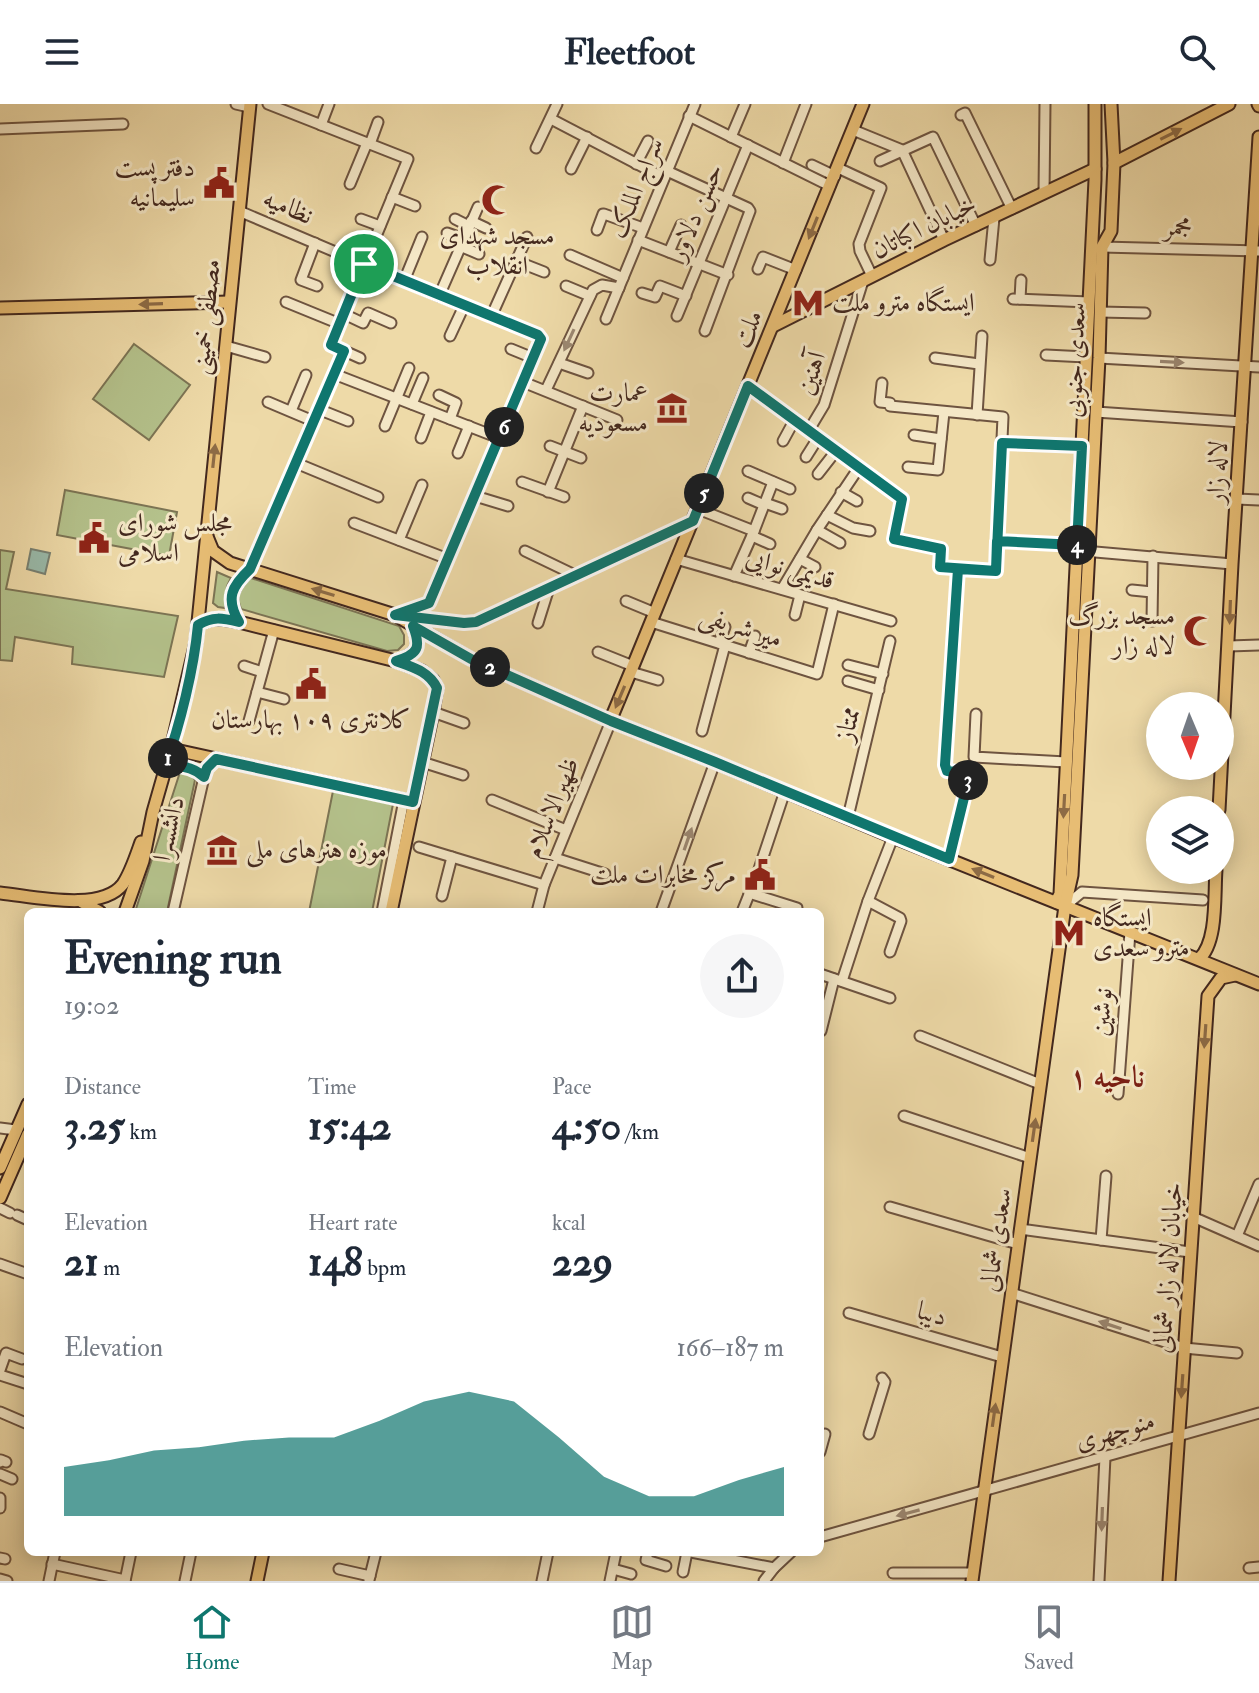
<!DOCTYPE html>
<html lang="en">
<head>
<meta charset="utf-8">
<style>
  body { margin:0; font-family:"IM FELL Double Pica",Amiri,serif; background:#f6f6f7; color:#1f2937; height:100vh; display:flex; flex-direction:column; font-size:30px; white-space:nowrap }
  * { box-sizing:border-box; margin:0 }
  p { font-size:26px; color:#747a83 }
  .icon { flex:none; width:44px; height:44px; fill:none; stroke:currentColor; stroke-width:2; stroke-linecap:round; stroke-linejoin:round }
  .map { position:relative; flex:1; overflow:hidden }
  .side { position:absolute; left:24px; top:804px; width:800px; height:648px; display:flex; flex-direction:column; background:#fff; border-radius:12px; box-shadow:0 4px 20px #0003 }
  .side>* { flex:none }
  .needle { width:52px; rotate:178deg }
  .fabs { position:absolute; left:1146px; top:588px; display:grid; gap:16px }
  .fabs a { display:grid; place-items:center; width:88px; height:88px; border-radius:50%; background:#fff; box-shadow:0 4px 20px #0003; font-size:40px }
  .pin { position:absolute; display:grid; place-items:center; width:68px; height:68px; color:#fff; margin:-34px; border:4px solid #fff; border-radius:50%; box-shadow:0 2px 8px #0007 }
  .km { position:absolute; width:40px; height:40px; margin:-20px; border-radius:50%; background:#222; color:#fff; font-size:22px; line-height:40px; text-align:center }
  .round { display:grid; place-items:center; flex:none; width:84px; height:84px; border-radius:42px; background:#f6f6f7 }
  .overview { display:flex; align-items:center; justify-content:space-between; height:136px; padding:0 40px }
  h1 { font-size:44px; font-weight:700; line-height:60px }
  .figures { display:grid; grid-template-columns:repeat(3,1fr); gap:12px; height:136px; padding:8px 40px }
  .figures div { display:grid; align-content:center }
  .figures b { font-size:40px; font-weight:700 }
  .figures small { font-size:22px; font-weight:400 }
  .figures p { font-size:22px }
  .chart { height:224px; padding:16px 40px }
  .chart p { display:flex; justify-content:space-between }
  .chart svg { width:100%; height:144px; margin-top:8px; fill:#0f766e; opacity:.7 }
  header { display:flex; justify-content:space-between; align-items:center; height:104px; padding:0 40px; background:#fff; font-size:36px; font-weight:700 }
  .dock { display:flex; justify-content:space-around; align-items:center; height:112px; border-top:2px solid #e0e1e3; background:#fff; font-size:22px; color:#747a83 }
  .dock a { display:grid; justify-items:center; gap:4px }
  .dock .current { color:#0f766e }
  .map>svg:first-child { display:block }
  .green { fill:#b4c18b; stroke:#7c7454; stroke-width:2 }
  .water { fill:#99baaa; stroke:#778072; stroke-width:2 }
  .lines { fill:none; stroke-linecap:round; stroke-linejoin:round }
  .minor-casing { stroke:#6e5440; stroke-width:13 }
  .major-casing { stroke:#43281e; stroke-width:15 }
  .minor { stroke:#f4e7c6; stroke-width:9 }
  .major { stroke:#e7bd74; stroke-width:11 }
  .oneway { fill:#8d6b45 }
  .oneway2 { fill:#9c8872 }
  .route-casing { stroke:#fff; stroke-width:16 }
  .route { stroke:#0f766e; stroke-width:10 }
  .labels { text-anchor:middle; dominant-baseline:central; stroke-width:6; stroke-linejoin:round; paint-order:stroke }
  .poi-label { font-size:26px; fill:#43281e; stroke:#f4e7c6; text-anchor:end }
  .street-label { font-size:26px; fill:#43281e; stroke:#f4e7c6 }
  .quarter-label { font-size:30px; font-weight:bold; fill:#7a1f14; stroke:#f4e7c6 }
</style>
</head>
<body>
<header><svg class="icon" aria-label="menu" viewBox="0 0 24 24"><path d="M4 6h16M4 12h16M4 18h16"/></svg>Fleetfoot<svg class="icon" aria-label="search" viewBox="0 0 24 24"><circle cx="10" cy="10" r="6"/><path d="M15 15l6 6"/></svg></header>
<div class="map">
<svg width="1259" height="1477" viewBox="0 0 1259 1477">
  <rect width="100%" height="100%" fill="#eedaa8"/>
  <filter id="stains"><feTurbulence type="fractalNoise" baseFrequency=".0025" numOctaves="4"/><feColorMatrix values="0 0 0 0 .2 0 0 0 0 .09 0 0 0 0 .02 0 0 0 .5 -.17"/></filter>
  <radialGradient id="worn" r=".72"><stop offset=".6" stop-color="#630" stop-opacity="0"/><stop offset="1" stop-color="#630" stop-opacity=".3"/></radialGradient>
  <!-- green -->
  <g class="green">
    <polygon points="134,240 190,281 149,336 93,295"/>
    <polygon points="65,386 177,408 169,452 57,431"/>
    <polygon points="0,446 14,448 6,485 178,512 164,573 72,560 73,543 15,533 12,557 0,556"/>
    <polygon points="217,468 231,474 227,482 225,504 218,503 213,499"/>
    <path d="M251,474l148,48 5,9v9l-6,6 -11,1 -146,-42c-5,-11 -2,-26 10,-31z"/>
    <polygon points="184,667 190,669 195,676 167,808 135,808 180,668"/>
    <polygon points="333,687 393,700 372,808 309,808"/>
  </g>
  <!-- water -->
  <polygon class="water" points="31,445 50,449 45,470 27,465"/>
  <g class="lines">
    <defs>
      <g id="minor">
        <polyline points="236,0 249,3"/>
        <polyline points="268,0 408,55 331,241 360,254"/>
        <polyline points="961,11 965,9 1012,105"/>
        <polyline points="689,12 830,82"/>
        <polyline points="551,15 664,74"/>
        <polyline points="321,21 329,0"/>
        <polyline points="0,25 123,20"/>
        <polyline points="853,26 902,46 944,136"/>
        <polyline points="731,33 745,0"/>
        <polyline points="370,40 378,18"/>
        <polyline points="536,44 557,0"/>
        <polyline points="880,57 933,33 976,122"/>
        <polyline points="783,59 806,0"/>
        <polyline points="636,60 648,37"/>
        <polyline points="812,61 835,72"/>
        <polyline points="838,64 881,84 859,140 860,147 872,172"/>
        <polyline points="571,65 587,33"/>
        <polyline points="667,67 748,104 750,107 705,227"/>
        <polyline points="350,80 367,39"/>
        <polyline points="1044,89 1045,0"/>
        <polyline points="392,93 415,102"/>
        <polyline points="239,107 439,192 538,231 541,235 429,499 395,511"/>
        <polyline points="361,115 380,122"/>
        <polyline points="455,115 469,122"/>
        <polyline points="471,117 486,124"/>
        <polyline points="597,126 603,110 604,110 643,124"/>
        <polyline points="447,129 464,135"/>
        <polyline points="638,136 728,171"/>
        <polyline points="315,139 301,176 317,182"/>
        <polyline points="460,142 479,150"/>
        <polyline points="1102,143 1259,147"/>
        <polyline points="669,148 681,121"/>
        <polyline points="570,151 623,174"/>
        <polyline points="990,156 994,114"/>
        <polyline points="516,157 544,168"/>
        <polyline points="758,165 763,153 796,166"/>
        <polyline points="404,177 422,133"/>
        <polyline points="566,182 590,192"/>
        <polyline points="642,189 655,193 660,182 686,192"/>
        <polyline points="439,192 478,103"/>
        <polyline points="1013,195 1089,198"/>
        <polyline points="1020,195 1021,176"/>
        <polyline points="286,198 340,220"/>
        <polyline points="1100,208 1145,209"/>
        <polyline points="344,210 363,219 368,209 391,219"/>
        <polyline points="677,212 748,41"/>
        <polyline points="491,213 527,133"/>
        <polyline points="606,215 695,0"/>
        <polyline points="450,232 464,202"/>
        <polyline points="226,242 265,253"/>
        <polyline points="511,245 533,254"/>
        <polyline points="1046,251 1086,253"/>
        <polyline points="935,254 979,260"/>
        <polyline points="1099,254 1259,263"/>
        <polyline points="559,259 588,269"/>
        <polyline points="334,270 499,334"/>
        <polyline points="523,278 617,316"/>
        <polyline points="748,282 902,395 894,435 941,445 940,463 996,467 1003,313 890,302 890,299 880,298 882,279"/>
        <polyline points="546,286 593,186 602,181 619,184"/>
        <polyline points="439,291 456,299 450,315"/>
        <polyline points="268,298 313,317"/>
        <polyline points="412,300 423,274"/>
        <polyline points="318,305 348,317"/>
        <polyline points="291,307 306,271"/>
        <polyline points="1096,308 1242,318"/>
        <polyline points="977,311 982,232"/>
        <polyline points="385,322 409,264"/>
        <polyline points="809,326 824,301 863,177"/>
        <polyline points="914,331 941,335"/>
        <polyline points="421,334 431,308"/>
        <polyline points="783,337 795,315"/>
        <polyline points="1002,339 1087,342"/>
        <polyline points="550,342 581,354"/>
        <polyline points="458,349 469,322"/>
        <polyline points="806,353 818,334"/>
        <polyline points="296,359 378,393"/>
        <polyline points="908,363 938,366 944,308"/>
        <polyline points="748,367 790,385"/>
        <polyline points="818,370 836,347"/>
        <polyline points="522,378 564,393"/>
        <polyline points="548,388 583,302"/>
        <polyline points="841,388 857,397"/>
        <polyline points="475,392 508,402"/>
        <polyline points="748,394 764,401"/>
        <polyline points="1237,395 1259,396"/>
        <polyline points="765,399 782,405"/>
        <polyline points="698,405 754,427"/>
        <polyline points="827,411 853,424 870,427"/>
        <polyline points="354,419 448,455"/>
        <polyline points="817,426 840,439"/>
        <polyline points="752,432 770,440"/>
        <polyline points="399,436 422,381"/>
        <polyline points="997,437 1082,442"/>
        <polyline points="525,447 577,472"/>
        <polyline points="1084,447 1232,460"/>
        <polyline points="676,455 891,517"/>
        <polyline points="800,455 815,463"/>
        <polyline points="250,465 344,247"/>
        <polyline points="734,472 754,427 773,378"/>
        <polyline points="782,485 817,426 858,365"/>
        <polyline points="1132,486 1152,488"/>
        <polyline points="626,497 655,509"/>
        <polyline points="399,511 464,519 476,518 693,417"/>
        <polyline points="795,511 800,491"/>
        <polyline points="1152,517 1153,452"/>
        <polyline points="651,518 817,570 834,500"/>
        <polyline points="538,519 549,484"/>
        <polyline points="719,539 725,523"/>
        <polyline points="1229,542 1259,541"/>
        <polyline points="598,548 633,562"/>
        <polyline points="749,549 755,532"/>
        <polyline points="848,561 883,570"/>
        <polyline points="244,562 262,568"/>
        <polyline points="631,568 658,576"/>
        <polyline points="848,577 879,586"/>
        <polyline points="257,588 284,595"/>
        <polyline points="433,608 464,619"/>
        <polyline points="976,610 974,653 1066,658"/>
        <polyline points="249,617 274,526"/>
        <polyline points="702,627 725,541"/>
        <polyline points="422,658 463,671"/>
        <path d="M165,662c13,-1 29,1 39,11"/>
        <polyline points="492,696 566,726"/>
        <polyline points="848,713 890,537"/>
        <polyline points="419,743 544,781"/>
        <polyline points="555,754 605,770"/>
        <polyline points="949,755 970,669 947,667 945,661 958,465"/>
        <polyline points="749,789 797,804 797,808"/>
        <polyline points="442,792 452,753"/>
        <polyline points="868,797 900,814 901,817 890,848"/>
        <polyline points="1065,802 1082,788 1203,796"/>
        <polyline points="173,808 204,673 207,664 216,655"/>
        <polyline points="382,808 404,696"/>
        <polyline points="537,808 544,781 611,617"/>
        <polyline points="661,808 715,658"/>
        <polyline points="742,808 758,768 785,687"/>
        <polyline points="820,870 890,894"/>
        <polyline points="842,877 868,797 893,733"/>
        <polyline points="821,927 834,875"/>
        <polyline points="920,932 1040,980"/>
        <polyline points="1118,990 1130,828"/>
        <polyline points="904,1012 1030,1054"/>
        <polyline points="0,1024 16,1026"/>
        <polyline points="890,1103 1018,1140"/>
        <polyline points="0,1104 10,1109"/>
        <polyline points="17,1111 28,1116"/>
        <polyline points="1193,1113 1259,1142"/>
        <polyline points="1020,1125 1190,1148"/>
        <polyline points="1237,1132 1259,1080"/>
        <polyline points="1101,1136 1106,1072"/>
        <polyline points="0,1160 28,1170"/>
        <polyline points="1011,1189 1184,1244 1237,1249"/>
        <polyline points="849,1209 1002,1253"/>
        <polyline points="0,1266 6,1249 22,1255"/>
        <polyline points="0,1271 28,1280"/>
        <polyline points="0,1308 28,1320"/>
        <polyline points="869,1330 885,1278 882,1274"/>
        <polyline points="820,1348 825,1330"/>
        <polyline points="0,1358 1,1356 6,1358"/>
        <polyline points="0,1370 12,1375"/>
        <polyline points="0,1394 0,1404"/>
        <polyline points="820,1433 1259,1309"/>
        <polyline points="648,1448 646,1456 666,1462"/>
        <polyline points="691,1448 774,1464"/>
        <polyline points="0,1454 5,1455"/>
        <polyline points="52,1460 125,1476"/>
        <polyline points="1249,1464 1259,1463"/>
        <polyline points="339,1465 370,1472"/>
        <polyline points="613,1465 631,1470"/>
        <polyline points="683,1468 687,1448"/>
        <polyline points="893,1469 973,1469"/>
        <polyline points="0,1475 7,1477"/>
        <polyline points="369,1476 376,1448"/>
        <polyline points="49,1477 55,1448"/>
        <polyline points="125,1477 131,1448"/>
        <polyline points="185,1477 191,1448"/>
        <polyline points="542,1477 548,1448"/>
        <polyline points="610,1477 616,1448"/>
        <polyline points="764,1477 774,1464 791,1448"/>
        <polyline points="1099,1477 1105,1353"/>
      </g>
      <g id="major">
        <polyline points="1258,0 1259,2"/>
        <polyline points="1114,59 1229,0"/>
        <polyline points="0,204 229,198"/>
        <polyline points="773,222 944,136 1095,65"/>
        <polyline points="206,430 213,447 230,459 395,511 471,555 611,617 715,658 893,733 1259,880"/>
        <path d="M239,518c-14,-24 -7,-35 11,-53"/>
        <path d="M198,521c15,-9 24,-6 41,-3l157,39 26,10 11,9 4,8 -4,24 -42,200"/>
        <path d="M396,557c22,-7 25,-14 17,-35"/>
        <polyline points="607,615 613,610 633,562 863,0"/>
        <polyline points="171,645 413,698"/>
        <polyline points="1219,706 1232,460 1259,33"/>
        <path d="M0,789c32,3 101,20 123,-9 8,-12 13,-28 18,-42"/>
        <polyline points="82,798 100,808"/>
        <polyline points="1056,798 1060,790 1095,76 1095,0"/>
        <polyline points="125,808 143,757 153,708 171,645 196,538 250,0"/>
        <path d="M1199,855c19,-17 15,-64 17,-89"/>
        <polyline points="0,1064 28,1000"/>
        <polyline points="0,1094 28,1030"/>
        <polyline points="257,1477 263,1448"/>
        <polyline points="972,1477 1065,802 1072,771 1099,254 1102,143 1111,127 1114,59 1111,0"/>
        <polyline points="1169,1477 1208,892 1221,874 1235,871"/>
      </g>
    </defs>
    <!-- minor casing -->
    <use href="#minor" class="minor-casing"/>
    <!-- major casing -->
    <use href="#major" class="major-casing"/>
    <!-- minor -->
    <use href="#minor" class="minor"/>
    <!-- major -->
    <use href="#major" class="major"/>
  </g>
  <!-- one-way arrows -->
  <defs><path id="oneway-solid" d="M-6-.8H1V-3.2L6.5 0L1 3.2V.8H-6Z" transform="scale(2)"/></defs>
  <g class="oneway">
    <use href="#oneway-solid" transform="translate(1171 30) rotate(-27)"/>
    <use href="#oneway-solid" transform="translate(813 124) rotate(112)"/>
    <use href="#oneway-solid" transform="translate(151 200) rotate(178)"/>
    <use href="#oneway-solid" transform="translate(214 352) rotate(-84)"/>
    <use href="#oneway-solid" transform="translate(323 488) rotate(-163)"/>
    <use href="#oneway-solid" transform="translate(1230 508) rotate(92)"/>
    <use href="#oneway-solid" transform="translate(620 593) rotate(113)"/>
    <use href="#oneway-solid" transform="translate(1064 702) rotate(93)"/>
    <use href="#oneway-solid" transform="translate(983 769) rotate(-158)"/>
    <use href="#oneway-solid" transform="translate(1205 932) rotate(94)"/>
    <use href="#oneway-solid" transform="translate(1034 1026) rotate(-82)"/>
    <use href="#oneway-solid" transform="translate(1182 1282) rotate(94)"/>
    <use href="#oneway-solid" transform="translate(994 1311) rotate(-82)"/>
  </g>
  <g class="oneway2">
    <use href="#oneway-solid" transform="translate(569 236) rotate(115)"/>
    <use href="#oneway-solid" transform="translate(1172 258) rotate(3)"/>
    <use href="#oneway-solid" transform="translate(688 735) rotate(-71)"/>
    <use href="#oneway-solid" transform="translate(1110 1221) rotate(-162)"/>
    <use href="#oneway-solid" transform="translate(908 1409) rotate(165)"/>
    <use href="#oneway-solid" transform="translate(1102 1415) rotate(92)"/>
  </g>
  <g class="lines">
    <defs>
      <path id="route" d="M364,160l-33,81 13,6 -94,218c-18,17 -25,29 -11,53 -17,-4 -26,-6 -41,3 -4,43 -18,101 -33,141 13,-1 29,1 39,11l3,-9 9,-9 197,43 24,-114c-8,-17 -25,-21 -41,-27 23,-7 25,-14 17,-35l58,33 140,62 104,41 234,97 21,-86 -23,-2 -2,-6 13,-196 38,2 6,-128 80,3 -5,99 -80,-4 -1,30 -56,-4 1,-18 -47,-10 8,-40 -154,-113 -55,135 -217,101 -12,1 -69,-8 34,-12 112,-264 -3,-4 -174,-71"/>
    </defs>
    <!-- route casing -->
    <use href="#route" class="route-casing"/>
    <!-- route -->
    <use href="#route" class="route"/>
  </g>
  <!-- icons -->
  <defs>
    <symbol id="civic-bare" viewBox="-9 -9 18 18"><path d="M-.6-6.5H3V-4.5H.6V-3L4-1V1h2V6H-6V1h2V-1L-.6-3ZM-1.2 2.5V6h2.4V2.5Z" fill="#8f2418" stroke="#f4e7c6" stroke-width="2.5" paint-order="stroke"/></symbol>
    <symbol id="mosque-bare" viewBox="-9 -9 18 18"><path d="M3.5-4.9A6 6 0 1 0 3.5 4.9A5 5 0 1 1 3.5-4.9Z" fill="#8f2418" stroke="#f4e7c6" stroke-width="2.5" paint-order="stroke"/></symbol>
    <symbol id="metro-bare" viewBox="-9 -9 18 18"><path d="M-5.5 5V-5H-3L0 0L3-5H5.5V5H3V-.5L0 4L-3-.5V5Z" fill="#8f2418" stroke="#f4e7c6" stroke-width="2.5" paint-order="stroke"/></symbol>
    <symbol id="museum-bare" viewBox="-9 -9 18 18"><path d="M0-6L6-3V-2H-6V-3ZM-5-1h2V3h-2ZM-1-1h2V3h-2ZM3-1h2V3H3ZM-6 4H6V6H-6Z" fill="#8f2418" stroke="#f4e7c6" stroke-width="2.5" paint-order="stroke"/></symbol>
  </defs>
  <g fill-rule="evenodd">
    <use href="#civic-bare" x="197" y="57" width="44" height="44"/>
    <use href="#mosque-bare" x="475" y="74" width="44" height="44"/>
    <use href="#metro-bare" x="786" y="177" width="44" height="44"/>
    <use href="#museum-bare" x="650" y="282" width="44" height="44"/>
    <use href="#civic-bare" x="72" y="412" width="44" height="44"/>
    <use href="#mosque-bare" x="1177" y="505" width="44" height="44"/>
    <use href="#civic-bare" x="289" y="558" width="44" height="44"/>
    <use href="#museum-bare" x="200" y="724" width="44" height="44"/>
    <use href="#civic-bare" x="738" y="749" width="44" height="44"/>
    <use href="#metro-bare" x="1047" y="807" width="44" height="44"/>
  </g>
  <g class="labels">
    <!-- poi labels -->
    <g class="poi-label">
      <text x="195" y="64">دفتر پست<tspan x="195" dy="30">سلیمانیه</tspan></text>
      <text x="497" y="132" text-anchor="middle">مسجد شهدای<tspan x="497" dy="30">انقلاب</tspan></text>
      <text x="832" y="199" text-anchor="start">ایستگاه مترو ملت</text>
      <text x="648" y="289">عمارت<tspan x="648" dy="30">مسعودیه</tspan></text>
      <text x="118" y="419" text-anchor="start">مجلس شورای<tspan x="118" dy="30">اسلامی</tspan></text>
      <text x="1175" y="512">مسجد بزرگ<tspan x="1175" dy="30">لاله زار</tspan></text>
      <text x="311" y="616" text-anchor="middle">کلانتری ۱۰۹ بهارستان</text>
      <text x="246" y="746" text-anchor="start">موزه هنرهای ملی</text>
      <text x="736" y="771">مرکز مخابرات ملت</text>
      <text x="1093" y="814" text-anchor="start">ایستگاه<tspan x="1093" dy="30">مترو سعدی</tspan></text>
    </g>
    <!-- street labels -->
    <g class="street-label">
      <text transform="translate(636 84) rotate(-68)">سراج الملک</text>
      <text transform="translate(288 103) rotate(23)">نظامیه</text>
      <text transform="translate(696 108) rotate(-67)">حسن دلاور</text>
      <text transform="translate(924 123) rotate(-26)">خیابان اکباتان</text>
      <text transform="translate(1178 123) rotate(2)">مجمر</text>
      <text transform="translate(206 213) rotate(-84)">مصطفی خمینی</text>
      <text transform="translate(748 225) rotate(-67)">ملت</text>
      <text transform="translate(1075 256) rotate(-88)">سعدی جنوبی</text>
      <text transform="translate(811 269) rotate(-71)">آهنین</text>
      <text transform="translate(1217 368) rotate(-87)">لاله زار</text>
      <text transform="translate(790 465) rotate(16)">قدیمی نوایی</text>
      <text transform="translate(741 523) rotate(18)">میر شریفی</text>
      <text transform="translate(848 620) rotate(-76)">ممتاز</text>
      <text transform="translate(552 704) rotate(-68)">ظهیرالاسلام</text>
      <text transform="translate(169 725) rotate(-77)">دانشسرا</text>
      <text transform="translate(1102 908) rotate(-86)">نوشین</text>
      <text transform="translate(996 1136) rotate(-82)">سعدی شمالی</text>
      <text transform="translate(1168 1164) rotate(-86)">خیابان لاله زار شمالی</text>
      <text transform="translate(932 1210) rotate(16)">دیبا</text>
      <text transform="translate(1115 1327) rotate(-16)">منوچهری</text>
    </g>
    <!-- quarter labels -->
    <g class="quarter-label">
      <text x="1107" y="973">ناحیه ۱</text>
    </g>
  </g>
  <rect width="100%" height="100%" filter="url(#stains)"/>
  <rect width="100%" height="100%" fill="url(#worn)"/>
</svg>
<div class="fabs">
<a><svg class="needle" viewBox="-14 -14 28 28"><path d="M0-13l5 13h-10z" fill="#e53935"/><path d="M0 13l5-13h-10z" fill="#747a83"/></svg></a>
<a><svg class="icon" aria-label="layers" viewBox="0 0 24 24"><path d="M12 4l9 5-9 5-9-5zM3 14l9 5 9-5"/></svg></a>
</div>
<div class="pin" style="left:364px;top:160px;background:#1e9e55"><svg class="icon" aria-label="arrive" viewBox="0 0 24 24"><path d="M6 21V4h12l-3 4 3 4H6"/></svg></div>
<b class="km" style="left:168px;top:654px">1</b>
<b class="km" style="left:490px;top:563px">2</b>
<b class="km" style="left:968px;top:676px">3</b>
<b class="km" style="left:1077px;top:441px">4</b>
<b class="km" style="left:704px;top:389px">5</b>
<b class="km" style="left:504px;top:323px">6</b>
<section class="side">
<div class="overview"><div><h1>Evening run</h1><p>19:02</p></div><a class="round"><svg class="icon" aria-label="share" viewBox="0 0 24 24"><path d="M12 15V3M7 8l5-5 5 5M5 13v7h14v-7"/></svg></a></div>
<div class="figures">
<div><p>Distance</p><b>3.25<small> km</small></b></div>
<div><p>Time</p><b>15:42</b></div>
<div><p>Pace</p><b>4:50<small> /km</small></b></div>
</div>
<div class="figures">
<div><p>Elevation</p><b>21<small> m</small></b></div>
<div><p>Heart rate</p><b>148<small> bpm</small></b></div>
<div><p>kcal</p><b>229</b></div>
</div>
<div class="chart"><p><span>Elevation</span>166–187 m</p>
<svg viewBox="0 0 160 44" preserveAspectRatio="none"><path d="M0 44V29L10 27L20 24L30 23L40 21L50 20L60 20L70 15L80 9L90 6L100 9L110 20L120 32L130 38L140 38L150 33L160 29V44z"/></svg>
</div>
</section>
</div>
<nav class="dock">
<a class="current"><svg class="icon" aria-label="home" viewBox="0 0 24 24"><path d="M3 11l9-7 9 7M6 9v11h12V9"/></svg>Home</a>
<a><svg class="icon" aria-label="map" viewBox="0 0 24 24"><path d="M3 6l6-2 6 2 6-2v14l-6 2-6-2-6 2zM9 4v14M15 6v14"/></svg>Map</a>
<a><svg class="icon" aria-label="saved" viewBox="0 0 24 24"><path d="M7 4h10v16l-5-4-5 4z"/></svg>Saved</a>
</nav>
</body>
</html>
